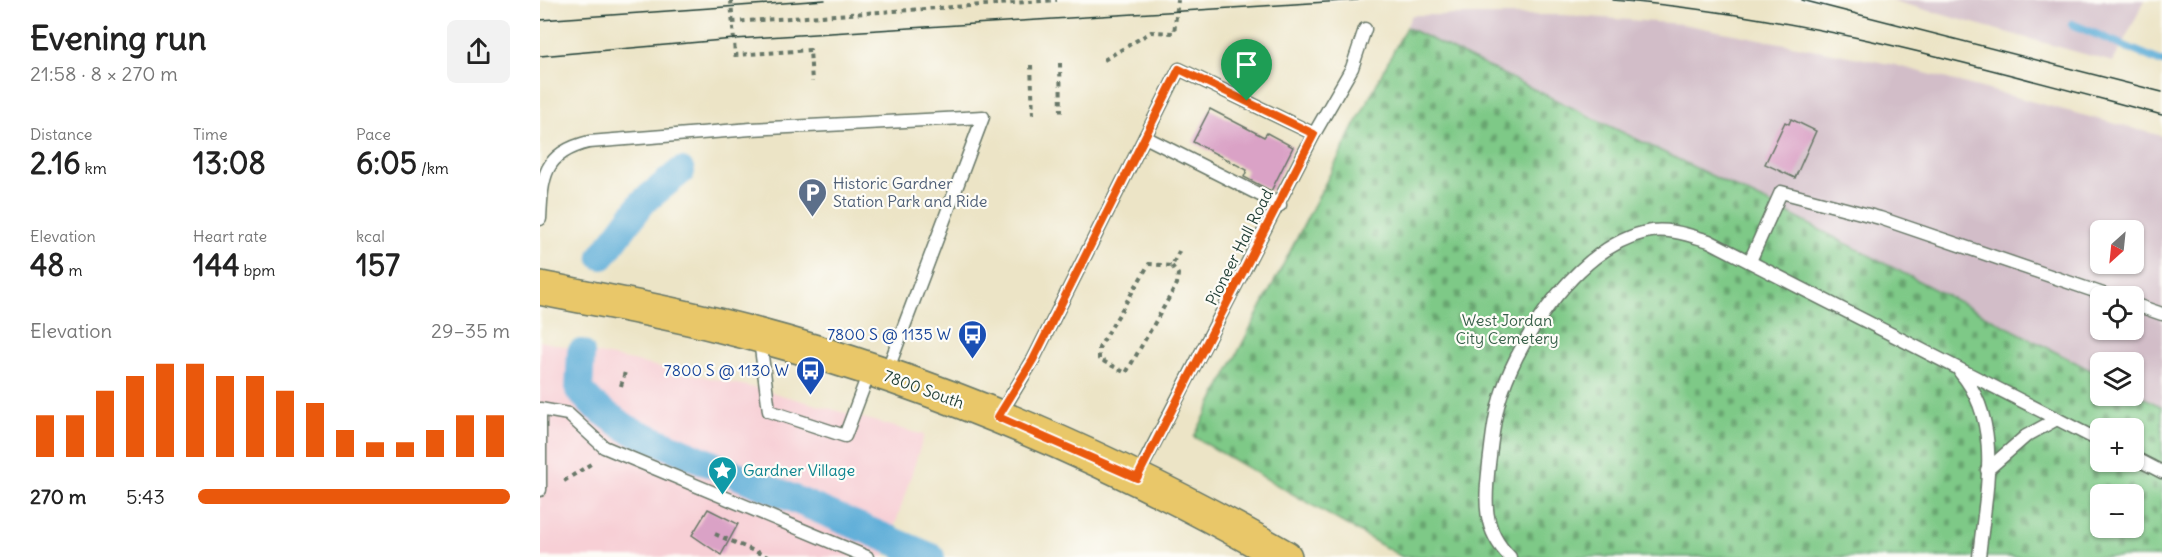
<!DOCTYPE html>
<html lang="en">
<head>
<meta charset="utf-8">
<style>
  body { margin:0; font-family:Delius,sans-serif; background:#f2f2f2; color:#222; height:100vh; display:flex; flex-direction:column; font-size:22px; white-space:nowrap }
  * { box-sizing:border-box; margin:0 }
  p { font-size:20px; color:#767676 }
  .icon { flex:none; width:33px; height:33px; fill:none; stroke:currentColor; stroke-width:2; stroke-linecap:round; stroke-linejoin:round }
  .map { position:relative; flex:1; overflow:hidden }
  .drawer { display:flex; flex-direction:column; background:#fff; width:540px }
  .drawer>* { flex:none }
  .needle { width:39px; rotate:207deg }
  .controls { position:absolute; left:1550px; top:220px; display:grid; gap:12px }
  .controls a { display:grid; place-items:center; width:54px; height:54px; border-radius:9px; background:#fff; box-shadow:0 2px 4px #0004; font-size:30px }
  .pin { position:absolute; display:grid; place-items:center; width:51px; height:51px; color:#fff; margin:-62px -26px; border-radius:50% 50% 50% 0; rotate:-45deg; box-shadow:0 0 6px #0007 }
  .pin .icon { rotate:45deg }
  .round { display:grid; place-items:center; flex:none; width:63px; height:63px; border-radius:9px; background:#f2f2f2 }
  .head { display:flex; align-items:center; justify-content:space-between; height:102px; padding:0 30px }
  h1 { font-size:33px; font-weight:800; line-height:45px }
  .metrics { display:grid; grid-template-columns:repeat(3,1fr); gap:9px; height:102px; padding:6px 30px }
  .metrics div { display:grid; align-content:center }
  .metrics b { font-size:30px; font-weight:800 }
  .metrics small { font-size:16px; font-weight:400 }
  .metrics p { font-size:16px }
  .chart { height:168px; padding:12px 30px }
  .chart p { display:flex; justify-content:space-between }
  .chart svg { width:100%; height:108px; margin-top:6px; stroke:#ea580c; stroke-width:6 }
  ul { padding:0 30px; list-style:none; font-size:20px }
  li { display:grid; grid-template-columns:96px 72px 1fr; align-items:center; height:45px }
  li i { height:15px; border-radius:8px; background:#ea580c }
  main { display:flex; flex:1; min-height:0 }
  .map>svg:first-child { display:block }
  .built { fill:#f7cfd5 }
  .industrial { fill:#d2bdc8; fill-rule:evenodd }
  .cemetery { fill:url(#cemetery-stones); stroke:#4e835e; stroke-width:1.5; fill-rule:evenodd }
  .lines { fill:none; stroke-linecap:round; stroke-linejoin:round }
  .stream { stroke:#5eaed8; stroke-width:8 }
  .canal { stroke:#5eaed8; stroke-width:28 }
  .building { fill:#daa2c6 }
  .lane-casing { stroke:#677767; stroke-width:15 }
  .primary-casing { stroke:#677767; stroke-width:36 }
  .path { stroke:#677767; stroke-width:4; stroke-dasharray:4.5 4.5; stroke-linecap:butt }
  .lane { stroke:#fff; stroke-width:12 }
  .primary { stroke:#e9c769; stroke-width:33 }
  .tram { stroke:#1f3d34; stroke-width:1.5 }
  .route-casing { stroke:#fff; stroke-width:12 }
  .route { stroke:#ea580c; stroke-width:8 }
  .labels { text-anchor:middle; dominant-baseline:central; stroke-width:4.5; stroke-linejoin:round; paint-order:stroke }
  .service-label { font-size:16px; fill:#4e5e75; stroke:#fdfcf7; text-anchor:start }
  .street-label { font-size:16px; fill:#1f3d34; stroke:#fdfcf7 }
  .park-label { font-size:16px; fill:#376049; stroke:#fdfcf7 }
  .transit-label { font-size:16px; fill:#164399; stroke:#fdfcf7; text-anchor:end }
  .culture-label { font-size:16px; fill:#0d838f; stroke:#fdfcf7; text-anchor:start }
</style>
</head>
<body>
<main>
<section class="drawer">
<div class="head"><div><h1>Evening run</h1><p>21:58 · 8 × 270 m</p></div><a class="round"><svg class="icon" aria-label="share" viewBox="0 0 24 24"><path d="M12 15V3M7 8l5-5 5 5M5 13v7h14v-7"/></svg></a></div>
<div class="metrics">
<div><p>Distance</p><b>2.16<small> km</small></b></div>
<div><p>Time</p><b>13:08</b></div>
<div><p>Pace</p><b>6:05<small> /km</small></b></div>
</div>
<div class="metrics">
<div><p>Elevation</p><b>48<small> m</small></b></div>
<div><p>Heart rate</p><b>144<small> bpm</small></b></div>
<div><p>kcal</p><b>157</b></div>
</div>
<div class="chart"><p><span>Elevation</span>29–35 m</p>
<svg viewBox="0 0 160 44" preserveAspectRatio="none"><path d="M5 44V27M15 44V27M25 44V17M35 44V11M45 44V6M55 44V6M65 44V11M75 44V11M85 44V17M95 44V22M105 44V33M115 44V38M125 44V38M135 44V33M145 44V27M155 44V27"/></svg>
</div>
<ul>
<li><b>270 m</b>5:43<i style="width:100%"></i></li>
</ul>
</section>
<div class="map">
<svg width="1622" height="557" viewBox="0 0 1622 557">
  <defs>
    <pattern id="cemetery-stones" width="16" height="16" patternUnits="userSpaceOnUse" patternTransform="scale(1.5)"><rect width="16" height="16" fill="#7ec987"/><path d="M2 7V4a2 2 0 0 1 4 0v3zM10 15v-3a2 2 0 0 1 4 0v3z" fill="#67a46f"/></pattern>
  </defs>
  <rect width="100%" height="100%" fill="#fdfcf7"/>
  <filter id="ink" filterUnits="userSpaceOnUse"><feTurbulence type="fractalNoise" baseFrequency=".0167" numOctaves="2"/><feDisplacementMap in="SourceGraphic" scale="12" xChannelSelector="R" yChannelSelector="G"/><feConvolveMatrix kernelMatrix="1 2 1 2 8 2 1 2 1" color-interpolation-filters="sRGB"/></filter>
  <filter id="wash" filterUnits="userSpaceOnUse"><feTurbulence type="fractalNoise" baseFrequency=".008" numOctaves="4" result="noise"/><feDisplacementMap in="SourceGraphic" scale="24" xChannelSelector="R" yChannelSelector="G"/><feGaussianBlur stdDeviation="1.35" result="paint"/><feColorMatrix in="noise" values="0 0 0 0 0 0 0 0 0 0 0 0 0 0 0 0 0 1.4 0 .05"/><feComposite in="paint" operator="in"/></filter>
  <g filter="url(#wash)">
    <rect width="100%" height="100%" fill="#ece4c6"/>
    <!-- built -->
    <polygon class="built" points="0,341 216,388 384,435 345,557 0,557"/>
    <!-- industrial -->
    <g class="industrial">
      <polygon points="1350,0 1605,0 1573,62"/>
      <path d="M872,15h151l119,9 213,41 267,71v271l-29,-15v-29h-33v12l-328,-170 -366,-178zM1560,231h33v33h-33zM1560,297h33v33h-33z"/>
    </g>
    <!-- cemetery -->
    <path class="cemetery" d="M866,27l366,178 328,170v21h33v-4l29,15v150h-760l-208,-120zM1560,429h33v33h-33zM1560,495h33v33h-33z"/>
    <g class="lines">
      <!-- stream -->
      <polyline class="stream" points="1532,24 1622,62"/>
      <!-- canal -->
      <g class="canal">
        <polyline points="62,256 103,202 141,171"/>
        <polyline points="41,353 39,390 53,405 88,429 391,557"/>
      </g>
    </g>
    <g id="blocks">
      <!-- building -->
      <g class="building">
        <polygon points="670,109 724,137 727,133 753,147 731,191 704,177 707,170 653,142"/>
        <polygon points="1251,119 1276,131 1255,178 1225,164 1245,122 1249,124"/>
        <polygon points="168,509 198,524 181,555 152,535"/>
      </g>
    </g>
  </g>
  <g filter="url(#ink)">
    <use href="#blocks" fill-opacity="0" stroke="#677767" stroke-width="1.5"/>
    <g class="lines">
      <defs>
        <g id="lane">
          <polyline points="605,137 740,205"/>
          <path d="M0,219c2,-42 3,-66 49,-77l162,-13 232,-12 -97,257"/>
          <polyline points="1210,261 1241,192 1340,218 1572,297"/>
          <polyline points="1593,304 1622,314"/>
          <polyline points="220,340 229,411 305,436 330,370"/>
          <path d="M1420,372c44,51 25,124 19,185"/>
          <polyline points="459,416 493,360 639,69 774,134"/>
          <polyline points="1593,457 1622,472"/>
          <polyline points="1447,470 1486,436 1517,419"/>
          <polyline points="597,477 774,134 812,68 825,29"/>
          <polyline points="0,490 0,409 28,414 64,447 327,557"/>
          <path d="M970,557c-28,-27 -25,-57 -21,-93 3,-24 5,-48 13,-72 20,-60 79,-145 144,-160 21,-5 43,3 63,9l391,200"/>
        </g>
        <path id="primary" d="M0,288c59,12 119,22 178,37 199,49 389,130 567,232"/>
      </defs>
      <!-- lane casing -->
      <use href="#lane" class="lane-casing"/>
      <!-- primary casing -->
      <use href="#primary" class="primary-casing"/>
      <!-- path -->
      <g class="path">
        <polyline points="191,0 195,55 270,50 272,82"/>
        <polyline points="192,22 517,0"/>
        <polyline points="564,60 611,32 634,33 638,0"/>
        <polyline points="520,63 521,113"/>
        <polyline points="491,65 493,115"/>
        <polyline points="632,266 638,274 637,284 586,373 559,359 559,348 609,264 632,266 641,247"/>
        <polyline points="81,386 85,372"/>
        <polyline points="24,481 54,462"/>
        <polyline points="175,534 228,557"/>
      </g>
      <!-- lane -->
      <use href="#lane" class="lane"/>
      <!-- primary -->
      <use href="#primary" class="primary"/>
      <!-- tram -->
      <g class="tram">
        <path d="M1073,0c188,15 368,67 549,115"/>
        <polyline points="1262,0 1622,92"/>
        <polyline points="0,20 285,0"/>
        <polyline points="0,56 194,39 818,0"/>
      </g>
    </g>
  </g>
  <g class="lines" filter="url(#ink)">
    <defs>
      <polygon id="route" points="639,69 774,134 597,478 458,417 493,360"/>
    </defs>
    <!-- route casing -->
    <use href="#route" class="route-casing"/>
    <!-- route -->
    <use href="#route" class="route"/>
  </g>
  <!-- icons -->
  <defs>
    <symbol id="parking-pin" viewBox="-11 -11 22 30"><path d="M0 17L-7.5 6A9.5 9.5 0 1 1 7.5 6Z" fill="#5c6f8a" stroke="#fdfcf7"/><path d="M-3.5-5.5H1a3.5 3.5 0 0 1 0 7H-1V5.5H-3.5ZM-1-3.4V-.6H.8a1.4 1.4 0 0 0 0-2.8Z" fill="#fff"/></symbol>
    <symbol id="bus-pin" viewBox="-11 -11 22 30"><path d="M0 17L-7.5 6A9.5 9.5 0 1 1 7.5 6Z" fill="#1a4fb4" stroke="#fdfcf7"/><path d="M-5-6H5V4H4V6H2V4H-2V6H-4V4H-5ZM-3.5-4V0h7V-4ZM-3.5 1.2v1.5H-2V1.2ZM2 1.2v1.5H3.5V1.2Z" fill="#fff"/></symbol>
    <symbol id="sight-pin" viewBox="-11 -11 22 30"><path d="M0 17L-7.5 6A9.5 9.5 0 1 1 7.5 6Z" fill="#0f9aa8" stroke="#fdfcf7"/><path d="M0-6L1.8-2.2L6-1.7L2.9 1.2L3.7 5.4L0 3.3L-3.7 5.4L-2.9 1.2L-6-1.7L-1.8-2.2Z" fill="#fff"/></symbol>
  </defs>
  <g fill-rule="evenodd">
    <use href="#parking-pin" x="256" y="176" width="33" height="45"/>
    <use href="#bus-pin" x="416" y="318" width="33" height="45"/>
    <use href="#bus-pin" x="254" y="354" width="33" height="45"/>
    <use href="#sight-pin" x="166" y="454" width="33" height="45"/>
  </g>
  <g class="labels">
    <!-- service labels -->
    <g class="service-label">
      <text x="293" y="183">Historic Gardner<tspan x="293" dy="18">Station Park and Ride</tspan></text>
    </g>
    <!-- street labels -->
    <g class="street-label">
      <text transform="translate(699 247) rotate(-63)">Pioneer Hall Road</text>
      <text transform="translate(384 389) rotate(20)">7800 South</text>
    </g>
    <!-- park labels -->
    <g class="park-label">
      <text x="967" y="320">West Jordan<tspan x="967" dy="18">City Cemetery</tspan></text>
    </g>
    <!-- transit labels -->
    <g class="transit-label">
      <text x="411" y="334">7800 S @ 1135 W</text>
      <text x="249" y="370">7800 S @ 1130 W</text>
    </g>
    <!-- culture labels -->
    <g class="culture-label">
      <text x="203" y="470">Gardner Village</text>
    </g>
  </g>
</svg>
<div class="controls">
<a><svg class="needle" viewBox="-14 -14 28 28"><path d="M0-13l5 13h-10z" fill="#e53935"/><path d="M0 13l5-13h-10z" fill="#767676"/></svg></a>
<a><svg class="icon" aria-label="locate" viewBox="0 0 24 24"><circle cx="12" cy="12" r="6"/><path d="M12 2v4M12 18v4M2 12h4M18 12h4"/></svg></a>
<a><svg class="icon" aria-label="layers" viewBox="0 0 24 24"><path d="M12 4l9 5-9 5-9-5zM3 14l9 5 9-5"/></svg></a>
<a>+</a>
<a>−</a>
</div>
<div class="pin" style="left:707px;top:101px;background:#1e9e55"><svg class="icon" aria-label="arrive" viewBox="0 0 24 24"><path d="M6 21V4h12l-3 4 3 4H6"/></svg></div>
</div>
</main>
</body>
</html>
